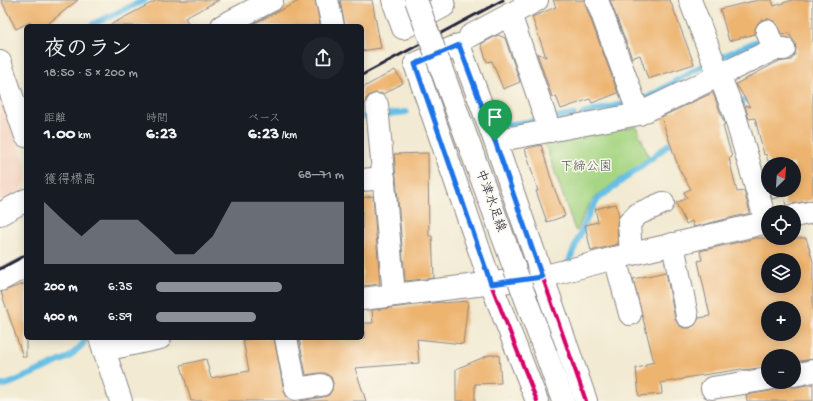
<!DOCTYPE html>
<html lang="ja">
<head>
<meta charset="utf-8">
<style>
  body { margin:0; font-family:"Gochi Hand","Klee One",sans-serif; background:#20242c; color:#f1f3f6; height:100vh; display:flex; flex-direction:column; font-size:15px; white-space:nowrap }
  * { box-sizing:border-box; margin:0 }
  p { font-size:13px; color:#9ea1a6 }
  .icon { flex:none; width:22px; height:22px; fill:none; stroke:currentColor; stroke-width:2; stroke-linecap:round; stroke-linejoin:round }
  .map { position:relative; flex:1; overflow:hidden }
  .side { position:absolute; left:24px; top:24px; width:340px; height:316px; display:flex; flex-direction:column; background:#171b24; border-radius:6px; box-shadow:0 2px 10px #0003 }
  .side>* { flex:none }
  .needle { width:26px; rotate:25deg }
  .fabs { position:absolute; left:761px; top:157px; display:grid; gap:8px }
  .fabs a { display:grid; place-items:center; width:40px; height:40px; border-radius:50%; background:#171b24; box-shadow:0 2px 10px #0003; font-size:20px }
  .pin { position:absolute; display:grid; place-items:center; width:34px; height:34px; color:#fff; margin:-41px -17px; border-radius:50% 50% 50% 0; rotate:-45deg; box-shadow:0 0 4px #0007 }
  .pin .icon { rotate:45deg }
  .round { display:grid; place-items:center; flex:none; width:42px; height:42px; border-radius:21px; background:#20242c }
  .summary { display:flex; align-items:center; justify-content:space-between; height:68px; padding:0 20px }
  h1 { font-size:22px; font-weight:800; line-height:30px }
  .stats { display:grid; grid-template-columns:repeat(3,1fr); gap:6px; height:68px; padding:4px 20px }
  .stats div { display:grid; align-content:center }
  .stats b { font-size:17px; font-weight:800 }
  .stats small { font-size:11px; font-weight:400 }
  .stats p { font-size:11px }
  .chart { height:112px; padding:8px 20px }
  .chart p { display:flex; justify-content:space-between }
  .chart svg { width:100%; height:72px; margin-top:4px; fill:#8c9099; opacity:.7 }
  ul { padding:0 20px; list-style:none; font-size:13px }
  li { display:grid; grid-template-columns:64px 48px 1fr; align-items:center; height:30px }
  li i { height:10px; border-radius:5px; background:#8c9099 }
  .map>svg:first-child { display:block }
  .built { fill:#f4d3c0 }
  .green { fill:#a6d583; stroke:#647c5f }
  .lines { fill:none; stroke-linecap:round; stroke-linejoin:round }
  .stream { stroke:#67bfe5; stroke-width:6 }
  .building { fill:#edb46f; fill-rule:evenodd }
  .minor-casing { stroke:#8a8686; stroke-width:24 }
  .minor { stroke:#fff; stroke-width:22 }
  .rail { stroke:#22223b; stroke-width:3 }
  .minor-bridge-casing { stroke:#8a8686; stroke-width:24; stroke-linecap:butt }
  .minor-bridge { stroke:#fff; stroke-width:22 }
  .cycleway-casing { stroke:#fbf7ec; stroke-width:6 }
  .cycleway { stroke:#d6006c; stroke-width:4 }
  .route-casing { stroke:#fff; stroke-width:8 }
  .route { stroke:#1a73e8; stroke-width:5 }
  .labels { text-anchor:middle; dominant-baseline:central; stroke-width:3; stroke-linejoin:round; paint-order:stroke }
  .park-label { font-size:13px; fill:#4a5851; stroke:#fbf7ec }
  .street-label { font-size:13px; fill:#22223b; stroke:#fbf7ec }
</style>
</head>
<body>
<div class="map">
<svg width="813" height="401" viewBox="0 0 813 401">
  <rect width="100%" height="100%" fill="#fbf7ec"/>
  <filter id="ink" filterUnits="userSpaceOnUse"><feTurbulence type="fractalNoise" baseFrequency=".025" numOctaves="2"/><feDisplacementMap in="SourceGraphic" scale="8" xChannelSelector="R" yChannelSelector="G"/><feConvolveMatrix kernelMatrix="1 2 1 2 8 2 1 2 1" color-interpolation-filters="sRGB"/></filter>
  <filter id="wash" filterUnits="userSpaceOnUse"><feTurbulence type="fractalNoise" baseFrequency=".012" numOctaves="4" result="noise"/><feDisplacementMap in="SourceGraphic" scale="16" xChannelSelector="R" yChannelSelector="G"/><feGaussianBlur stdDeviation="0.9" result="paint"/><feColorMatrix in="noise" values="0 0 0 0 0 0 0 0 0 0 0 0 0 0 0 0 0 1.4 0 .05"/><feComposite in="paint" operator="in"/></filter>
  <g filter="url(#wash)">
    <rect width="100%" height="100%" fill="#f2ead2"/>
    <!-- built -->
    <polygon class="built" points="0,93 26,166 26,182 19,192 0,202"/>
    <!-- green -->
    <polygon class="green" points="636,126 649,157 593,199 585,212 577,231 575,230 545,144"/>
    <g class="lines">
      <!-- stream -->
      <g class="stream">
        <polyline points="46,17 54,26"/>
        <polyline points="91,26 95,23 145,0"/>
        <polyline points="775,38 797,33"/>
        <polyline points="734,106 753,96"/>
        <polyline points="583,114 647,98 696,69 755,42 766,40"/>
        <polyline points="362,117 406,112"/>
        <polyline points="506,125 574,115"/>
        <polyline points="567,266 590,211 598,199 676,139"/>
        <polyline points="0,386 11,383 69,357 82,345 86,338"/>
      </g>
    </g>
    <g id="blocks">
      <!-- building -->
      <g class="building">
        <polygon points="1,0 78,0 45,26 33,26 30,22 16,29"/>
        <polygon points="157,0 219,0 185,18 190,26 108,26"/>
        <polygon points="301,0 315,0 320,24 311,26 249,26"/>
        <polygon points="340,0 372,0 381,48 362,51 362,26 345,26"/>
        <polygon points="553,0 585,0 585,4 618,93 592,103 590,99 561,109 556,96 552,97 537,53 546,57 532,17 556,7"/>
        <polygon points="610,0 670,0 694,64 648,79 640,55 632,58"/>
        <polygon points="758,0 772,0 774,6 792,0 813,0 813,200 791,204 786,206 784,196 772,199 770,190 794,190 794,164 769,164 766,154 764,155 755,118 749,119 745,105 750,107 736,84 777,62 791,60 795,55 796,49 795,43 792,39 789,33 782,35 775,22 769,19 762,20 758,23 755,29 755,34 729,41 720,9"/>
        <polygon points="498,35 505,38 520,82 503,89 492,61 487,62 481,44"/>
        <polygon points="395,70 403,83 383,94 376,93 370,95 366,99 365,104 362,106 362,88"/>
        <polygon points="712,93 713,93 725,125 723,125 725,133 732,157 729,158 737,192 744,191 750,213 694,227 692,221 686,224 676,203 687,198 684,192 691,189 679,169 661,117"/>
        <polygon points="541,145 553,185 565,216 547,222 536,191 538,191 525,149"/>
        <polygon points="428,153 429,236 432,236 434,278 405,281 394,154"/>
        <polygon points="373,196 380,284 362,286 362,198"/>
        <polygon points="616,204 619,216 617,223 618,244 591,251 585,225 598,222 595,209"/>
        <path d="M756,238h50l7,23v98l-19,3v-6h-26v11l-26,3v-1l-58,9v1l-23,4 1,11 -23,2 -3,-28 10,-2v-2l8,-2 -21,-83 33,-7 9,47 3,5 5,4h7l5,-3 4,-7 11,-2 -12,-55 4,-1 -2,-9zM768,260h26v26h-26zM768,308h26v26h-26z"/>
        <polygon points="26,283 26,357 23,357 1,292"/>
        <polygon points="468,301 463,344 417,339 419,363 355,368 366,401 300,401 323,397 329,395 332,390 333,383 331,377 325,373 319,373 306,375 299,338 365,338 364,323 373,323 372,310 443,302 443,303"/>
        <polygon points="254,338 274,338 284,391 287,397 294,401 191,401 181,365 206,359 211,378 249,371 243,340"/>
        <polygon points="489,355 499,355 501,383 475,384 475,401 456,401 456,369"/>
        <polygon points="780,382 784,382 790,387 796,387 813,384 813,401 747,401 746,395 770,391 776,388"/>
      </g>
    </g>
  </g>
  <g filter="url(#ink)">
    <use href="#blocks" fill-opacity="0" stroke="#8a8686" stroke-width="1"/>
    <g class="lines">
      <defs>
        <g id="minor">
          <polyline points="327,0 333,26"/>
          <polyline points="393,0 403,28 444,6 442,0"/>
          <polyline points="597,0 639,114"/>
          <polyline points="690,0 711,55 734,112 766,222"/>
          <polyline points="510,14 550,131"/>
          <polyline points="222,26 272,0"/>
          <polyline points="767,31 774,49"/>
          <polyline points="470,36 537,0"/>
          <polyline points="0,62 26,136"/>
          <polyline points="377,105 394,295"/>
          <polyline points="495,141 639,114 774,49 784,49"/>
          <polyline points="362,180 384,178"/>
          <polyline points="0,214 26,200"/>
          <polyline points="794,216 813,212"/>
          <polyline points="673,244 687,316"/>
          <polyline points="631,254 629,223 638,214 663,203"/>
          <polyline points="615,258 630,314"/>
          <polyline points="0,280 26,266"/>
          <polyline points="362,299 542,277 615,258 768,222"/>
          <polyline points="100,338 121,401"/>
          <polyline points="286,338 296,389 321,385"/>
          <polyline points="104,350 160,338"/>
          <polyline points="546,354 563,401"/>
          <polyline points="794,375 813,371"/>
          <polyline points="712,388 768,379"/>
          <polyline points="537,401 491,284 415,64 459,45 495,141 586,401"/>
        </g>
      </defs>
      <!-- minor casing -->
      <use href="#minor" class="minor-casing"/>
      <!-- minor -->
      <use href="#minor" class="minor"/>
      <!-- rail -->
      <g class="rail">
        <polyline points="362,75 503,0"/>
        <polyline points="0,269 26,255"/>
      </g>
      <defs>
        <polyline id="minor-bridge" points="416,0 546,354"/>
      </defs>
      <!-- minor-bridge casing -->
      <use href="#minor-bridge" class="minor-bridge-casing"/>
      <!-- minor-bridge -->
      <use href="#minor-bridge" class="minor-bridge"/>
      <defs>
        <polyline id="cycleway" points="537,401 491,284 415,64 459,45 495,141 586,401"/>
      </defs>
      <!-- cycleway casing -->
      <use href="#cycleway" class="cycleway-casing"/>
      <!-- cycleway -->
      <use href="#cycleway" class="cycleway"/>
    </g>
  </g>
  <g class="lines" filter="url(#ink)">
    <defs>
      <polygon id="route" points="459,45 495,141 542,277 491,284 415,64"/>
    </defs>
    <!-- route casing -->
    <use href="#route" class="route-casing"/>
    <!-- route -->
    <use href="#route" class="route"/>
  </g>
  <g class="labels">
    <!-- park labels -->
    <g class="park-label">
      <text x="586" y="167">下締公園</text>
    </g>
    <!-- street labels -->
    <g class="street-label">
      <text transform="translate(490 201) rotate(70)">中津水足線</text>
    </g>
  </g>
</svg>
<div class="fabs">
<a><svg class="needle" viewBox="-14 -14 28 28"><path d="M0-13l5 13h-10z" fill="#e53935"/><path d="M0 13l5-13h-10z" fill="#9ea1a6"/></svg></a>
<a><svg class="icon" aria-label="locate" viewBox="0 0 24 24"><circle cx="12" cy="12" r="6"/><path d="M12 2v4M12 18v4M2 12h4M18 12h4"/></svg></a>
<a><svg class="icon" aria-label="layers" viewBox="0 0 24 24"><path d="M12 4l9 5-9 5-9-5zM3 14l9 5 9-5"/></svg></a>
<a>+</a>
<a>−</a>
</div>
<div class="pin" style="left:495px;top:141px;background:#1e9e55"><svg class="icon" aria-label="arrive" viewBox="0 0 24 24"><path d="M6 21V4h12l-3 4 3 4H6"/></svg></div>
<section class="side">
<div class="summary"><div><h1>夜のラン</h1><p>18:50 · 5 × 200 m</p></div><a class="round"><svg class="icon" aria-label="share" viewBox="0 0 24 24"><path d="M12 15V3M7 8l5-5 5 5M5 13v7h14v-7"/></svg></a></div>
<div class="stats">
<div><p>距離</p><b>1.00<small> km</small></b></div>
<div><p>時間</p><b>6:23</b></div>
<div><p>ペース</p><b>6:23<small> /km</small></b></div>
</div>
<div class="chart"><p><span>獲得標高</span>68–71 m</p>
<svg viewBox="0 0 160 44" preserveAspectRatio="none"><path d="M0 44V6L10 17L20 27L30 17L40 17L50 17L60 27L70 38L80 38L90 27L100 6L110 6L120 6L130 6L140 6L150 6L160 6V44z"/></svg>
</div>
<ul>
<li><b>200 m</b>6:35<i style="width:67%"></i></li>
<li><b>400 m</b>6:59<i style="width:53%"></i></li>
</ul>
</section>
</div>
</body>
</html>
